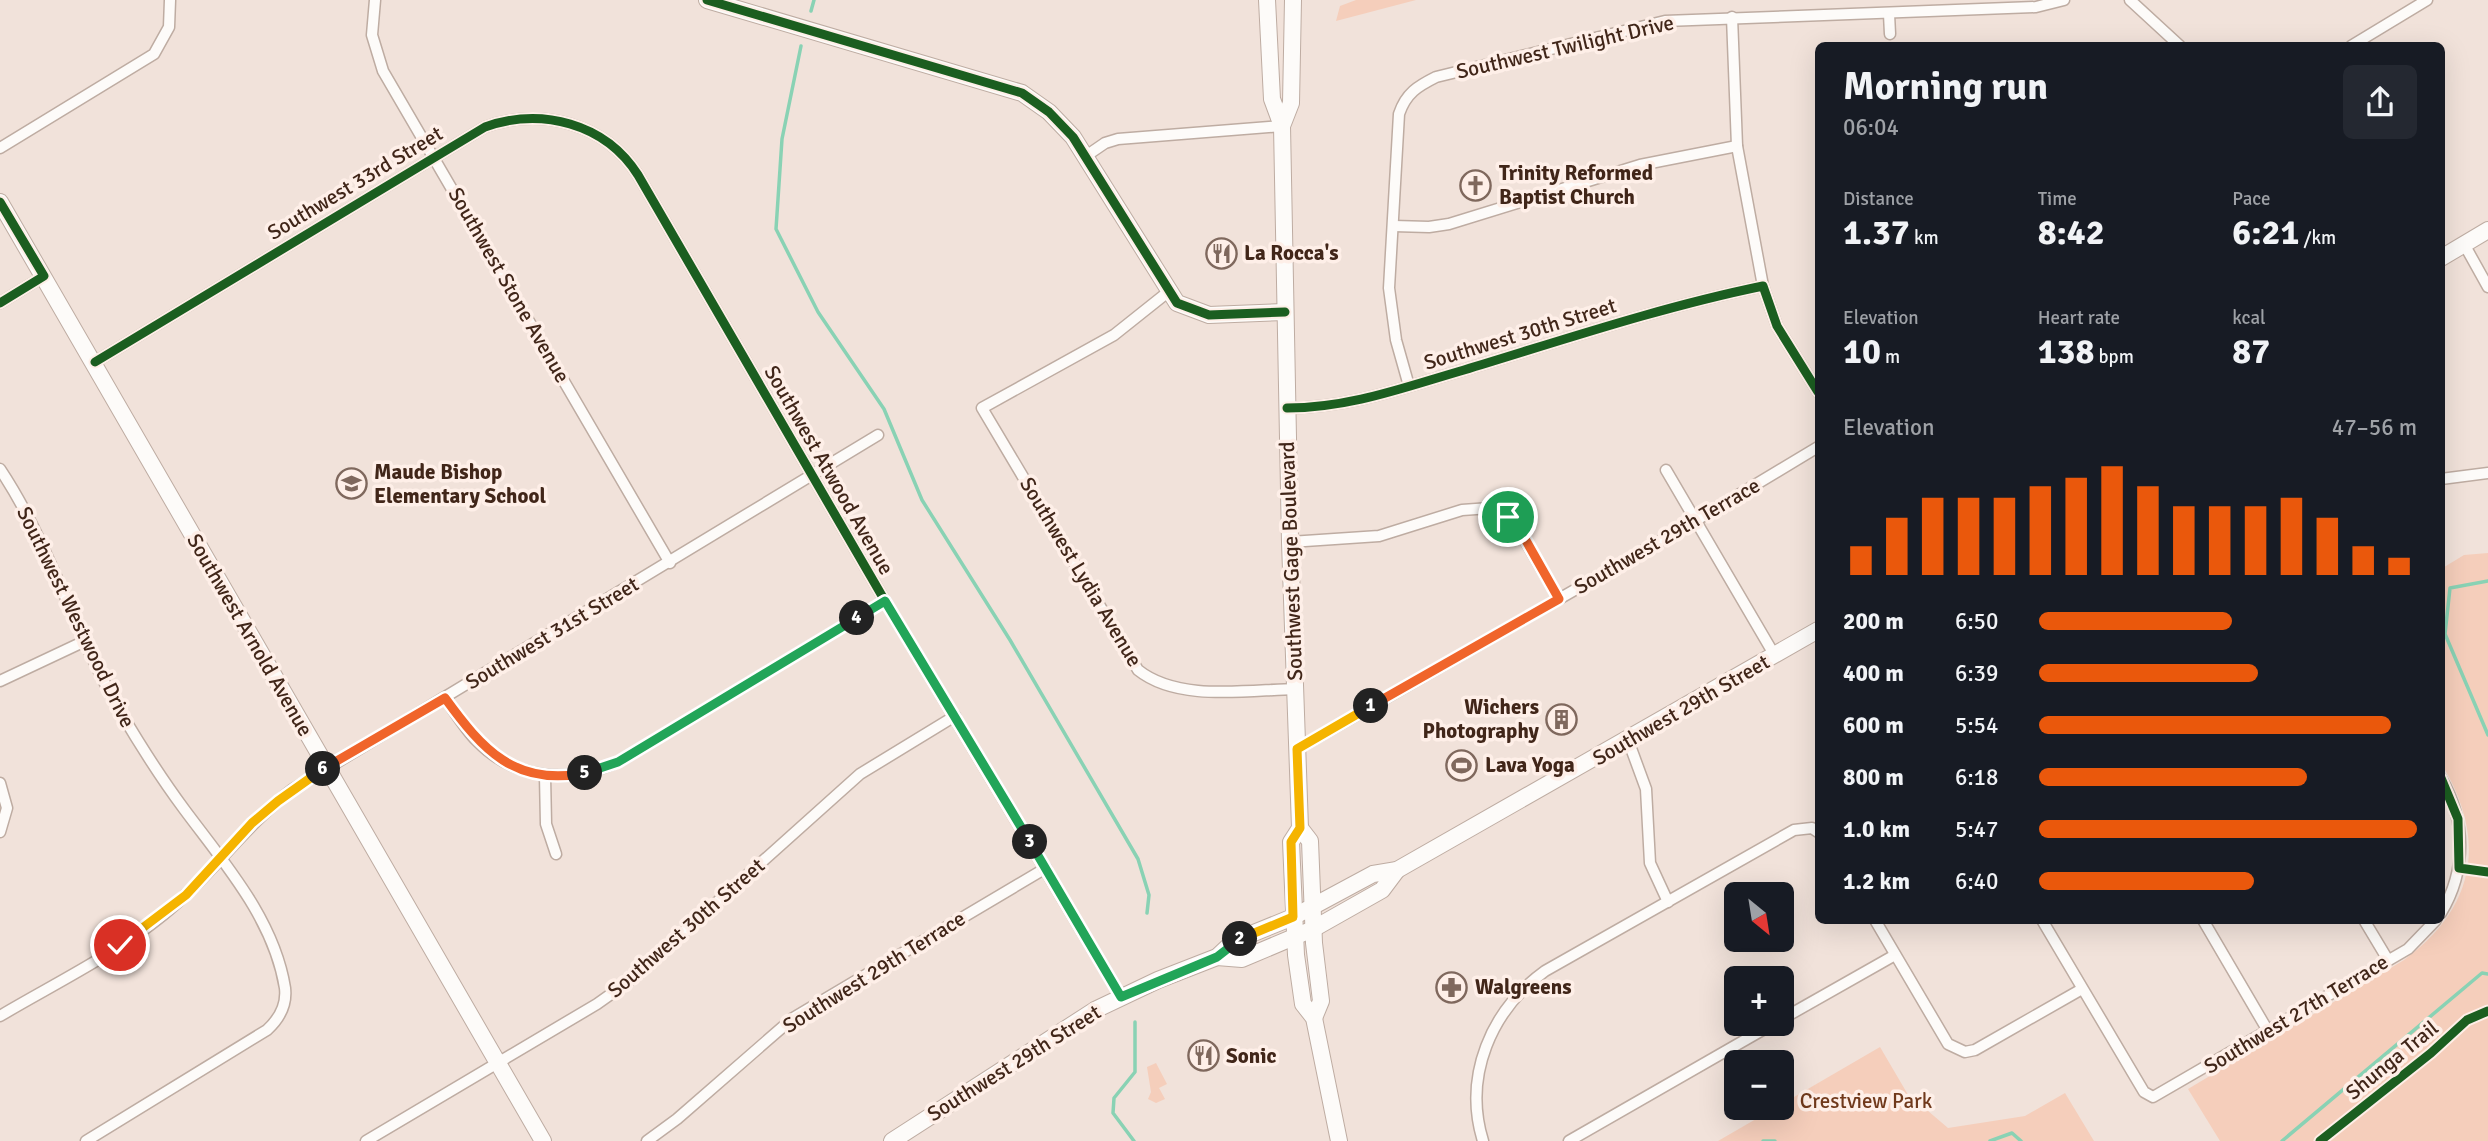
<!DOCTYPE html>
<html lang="en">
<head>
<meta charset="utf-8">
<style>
  body { margin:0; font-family:Signika,sans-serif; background:#242831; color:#f1f3f6; height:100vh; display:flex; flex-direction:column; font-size:26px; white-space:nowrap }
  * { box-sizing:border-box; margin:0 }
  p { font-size:23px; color:#9ea1a6 }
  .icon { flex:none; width:38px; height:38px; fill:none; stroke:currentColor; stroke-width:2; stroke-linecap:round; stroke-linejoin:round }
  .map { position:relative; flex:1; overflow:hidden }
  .details { position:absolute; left:1815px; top:42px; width:630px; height:882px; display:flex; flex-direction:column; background:#171b24; border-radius:10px; box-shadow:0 7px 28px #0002 }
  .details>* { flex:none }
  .needle { width:46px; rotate:150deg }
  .controls { position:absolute; left:1724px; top:882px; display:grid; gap:14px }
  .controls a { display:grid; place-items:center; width:70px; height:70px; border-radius:10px; background:#171b24; box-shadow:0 7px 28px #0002; font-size:35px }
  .pin { position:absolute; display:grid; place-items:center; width:60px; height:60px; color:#fff; margin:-30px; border:4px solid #fff; border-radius:50%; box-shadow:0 2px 7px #0007 }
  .km { position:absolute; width:35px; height:35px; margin:-18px; border-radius:50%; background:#222; color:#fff; font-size:19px; line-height:35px; text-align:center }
  .round { display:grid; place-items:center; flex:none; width:74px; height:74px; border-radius:10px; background:#242831 }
  .overview { display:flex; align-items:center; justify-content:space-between; height:119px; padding:0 28px }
  h1 { font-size:38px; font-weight:700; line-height:52px }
  .stats { display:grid; grid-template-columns:repeat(3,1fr); gap:10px; height:119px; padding:7px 28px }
  .stats div { display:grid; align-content:center }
  .stats b { font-size:35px; font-weight:700 }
  .stats small { font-size:19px; font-weight:400 }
  .stats p { font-size:19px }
  .chart { height:196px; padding:14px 28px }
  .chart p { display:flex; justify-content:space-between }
  .chart svg { width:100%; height:126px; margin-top:7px; stroke:#ea580c; stroke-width:6 }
  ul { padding:0 28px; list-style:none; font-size:23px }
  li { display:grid; grid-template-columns:112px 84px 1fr; align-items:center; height:52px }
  li i { height:18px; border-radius:9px; background:#ea580c }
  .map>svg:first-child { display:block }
  .green { fill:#f5cebb }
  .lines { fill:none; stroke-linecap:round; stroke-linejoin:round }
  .stream { stroke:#89d2b4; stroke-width:3.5 }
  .street-casing { stroke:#beaca2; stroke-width:13 }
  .secondary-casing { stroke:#beaca2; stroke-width:18 }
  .street { stroke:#fdfbf9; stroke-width:10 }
  .secondary { stroke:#fdfbf9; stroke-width:16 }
  .cycleway-casing { stroke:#feefe8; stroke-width:13 }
  .cycleway { stroke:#1b5e20; stroke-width:9 }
  .split-1-casing { stroke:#fff; stroke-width:14 }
  .split-2-casing { stroke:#fff; stroke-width:14 }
  .split-3-casing { stroke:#fff; stroke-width:14 }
  .split-4-casing { stroke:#fff; stroke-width:14 }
  .split-5-casing { stroke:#fff; stroke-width:14 }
  .split-6-casing { stroke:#fff; stroke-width:14 }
  .split-7-casing { stroke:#fff; stroke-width:14 }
  .split-1 { stroke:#f0652b; stroke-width:9 }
  .split-2 { stroke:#f5b400; stroke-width:9 }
  .split-3 { stroke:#22a559; stroke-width:9 }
  .split-4 { stroke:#22a559; stroke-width:9 }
  .split-5 { stroke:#22a559; stroke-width:9 }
  .split-6 { stroke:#f0652b; stroke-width:9 }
  .split-7 { stroke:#f5b400; stroke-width:9 }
  .labels { text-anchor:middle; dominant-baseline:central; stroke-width:7; stroke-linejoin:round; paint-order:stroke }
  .street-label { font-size:21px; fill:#412619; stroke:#feefe8 }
  .poi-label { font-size:21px; font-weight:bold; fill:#412619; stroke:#feefe8; text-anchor:start }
  .park-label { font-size:21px; fill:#70391b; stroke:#feefe8 }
</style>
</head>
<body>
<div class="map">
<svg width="2488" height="1141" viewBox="0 0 2488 1141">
  <rect width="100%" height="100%" fill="#f1e2da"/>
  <!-- green -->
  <g class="green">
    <polygon points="1356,0 1416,0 1336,21 1340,6"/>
    <path d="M2488,553v588h-268l-32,-52 216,-129c73,-53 83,-122 37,-197v-194l23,-14z"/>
    <polygon points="1880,1047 1907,1093 1948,1128 2025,1116 2065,1093 2094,1141 1718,1141 1775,1108 1782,1108 1782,1104"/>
    <polygon points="1156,1063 1167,1084 1159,1088 1165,1099 1156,1103 1148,1099 1151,1092 1147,1067"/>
  </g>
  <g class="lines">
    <!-- stream -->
    <g class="stream">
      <polyline points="811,11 814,0"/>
      <polyline points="801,46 782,139 776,229 818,312 884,409 922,500 1010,640 1138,859 1149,895 1147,913"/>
      <polyline points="2488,581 2450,588 2445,634 2488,735"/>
      <polyline points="1134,1141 1113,1113 1114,1098 1135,1072 1135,1022"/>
      <polyline points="1763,1141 1775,1141"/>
      <polyline points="1990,1141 2012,1133 2021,1141"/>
      <polyline points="2282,1141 2482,973 2488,974"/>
    </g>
    <defs>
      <g id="street">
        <polyline points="375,0 372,35 383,71 670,563"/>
        <polyline points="2130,0 2180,46"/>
        <polyline points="1889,14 1890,34"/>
        <polyline points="1732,17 1737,146 1763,286 1777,326 1818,392"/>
        <polyline points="2351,46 2427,0"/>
        <polyline points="0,148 154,54 169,27 170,0"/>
        <polyline points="1086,156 1105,143 1118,139 1282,126"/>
        <polyline points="1394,226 1429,227 1449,224 1640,165 1737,146"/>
        <polyline points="2464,244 2488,287"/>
        <path d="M1168,292l-54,43 -132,73 156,262c40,32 109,20 157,19"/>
        <polyline points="0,303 44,276"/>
        <path d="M95,362l390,-235c56,-20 120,-4 153,48l247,426 236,396"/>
        <path d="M1409,386l-13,-46 -7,-52 10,-174c7,-21 19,-28 37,-37l229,-56 371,-14 28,-7"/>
        <path d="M1287,408c63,0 118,-21 177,-38 99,-30 197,-63 299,-84"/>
        <path d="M0,469c50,75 75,165 120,242 20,34 41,67 64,98 40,54 90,110 101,179 2,17 -6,31 -18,42l-181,111"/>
        <polyline points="1666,470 1775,656"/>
        <polyline points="2441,479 2488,473"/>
        <polyline points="1290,542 1379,536 1462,510 1490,508 1515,523 1559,599"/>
        <polyline points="0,681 85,641"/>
        <path d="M445,698c10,14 20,31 32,43 39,40 93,42 141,21l267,-161"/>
        <polyline points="1628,740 1646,789 1650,863 1668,902"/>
        <polyline points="1297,749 1695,521 1818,447"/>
        <polyline points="545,776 546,824 556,854"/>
        <path d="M2441,778c25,42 26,92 0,135"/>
        <polyline points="0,783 7,808 0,832"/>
        <polyline points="1875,920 1948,1044 1965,1052 1975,1050 2082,989"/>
        <polyline points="2042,920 2144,1092 2153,1097 2408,949 2436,920"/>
        <polyline points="2203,920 2268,1031"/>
        <polyline points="2364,920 2388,960"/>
        <path d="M0,1016c54,-32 114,-61 163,-101 47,-38 81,-89 130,-126l585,-354"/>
        <polyline points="1782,1019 1895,955"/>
        <polyline points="366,1141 597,1004 628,982 860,774 955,716"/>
        <polyline points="647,1141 677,1119 793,1018 1046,868"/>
        <path d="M1483,1141c-20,-65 8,-131 62,-170l249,-141 18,-2 6,4"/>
        <polyline points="1569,1141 1773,1024"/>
      </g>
      <g id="secondary">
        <polyline points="707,0 1022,93 1049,112 1073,137 1177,303 1209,315 1285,312"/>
        <polyline points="1267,0 1272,99 1282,126 1290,542 1300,828 1291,842 1296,955 1303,1004 1314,1018 1339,1141"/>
        <polyline points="1282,126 1291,103 1293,0"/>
        <polyline points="0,202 543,1141"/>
        <polyline points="2441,258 2488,230"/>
        <polyline points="1300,828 1310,841 1314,943 1321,1001 1314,1018"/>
        <polyline points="1217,957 1242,959 1313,929 1382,890 1397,870"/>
        <polyline points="892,1141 1095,1010 1158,980 1217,957 1234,941 1293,917 1373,874 1397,870 1818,630"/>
      </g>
    </defs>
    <!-- street casing -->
    <use href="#street" class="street-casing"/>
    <!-- secondary casing -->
    <use href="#secondary" class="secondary-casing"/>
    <!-- street -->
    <use href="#street" class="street"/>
    <!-- secondary -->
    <use href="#secondary" class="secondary"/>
    <defs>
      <g id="cycleway">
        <polyline points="707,0 1022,93 1049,112 1073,137 1177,303 1209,315 1285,312"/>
        <polyline points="0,202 44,276 0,303"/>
        <path d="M95,362l390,-235c56,-20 120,-4 153,48l247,426 236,396"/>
        <path d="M1287,408c63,0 118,-21 177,-38 99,-30 197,-63 299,-84l14,40 41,66"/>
        <polyline points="2441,778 2458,819 2459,868 2488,872"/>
        <polyline points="2320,1141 2431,1053 2467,1020 2488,1011"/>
      </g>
    </defs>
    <!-- cycleway casing -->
    <use href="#cycleway" class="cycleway-casing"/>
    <!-- cycleway -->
    <use href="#cycleway" class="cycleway"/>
  </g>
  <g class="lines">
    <defs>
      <polyline id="split-1" points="1371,706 1559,599 1524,537 1508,517"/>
      <polyline id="split-2" points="1240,939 1293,917 1291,842 1300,828 1297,749 1371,706"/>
      <polyline id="split-3" points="1030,842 1121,997 1217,957 1240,939"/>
      <polyline id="split-4" points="857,618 885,601 1030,842"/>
      <polyline id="split-5" points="585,773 618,762 857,618"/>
      <path id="split-6" d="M323,769l122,-71c37,51 70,89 140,75"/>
      <polyline id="split-7" points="120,945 186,895 252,823 278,801 323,769"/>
    </defs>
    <!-- split-1 casing -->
    <use href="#split-1" class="split-1-casing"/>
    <!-- split-2 casing -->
    <use href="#split-2" class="split-2-casing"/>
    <!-- split-3 casing -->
    <use href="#split-3" class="split-3-casing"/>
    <!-- split-4 casing -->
    <use href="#split-4" class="split-4-casing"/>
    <!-- split-5 casing -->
    <use href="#split-5" class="split-5-casing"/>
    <!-- split-6 casing -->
    <use href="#split-6" class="split-6-casing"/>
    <!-- split-7 casing -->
    <use href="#split-7" class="split-7-casing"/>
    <!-- split-1 -->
    <use href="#split-1" class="split-1"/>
    <!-- split-2 -->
    <use href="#split-2" class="split-2"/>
    <!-- split-3 -->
    <use href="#split-3" class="split-3"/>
    <!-- split-4 -->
    <use href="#split-4" class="split-4"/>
    <!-- split-5 -->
    <use href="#split-5" class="split-5"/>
    <!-- split-6 -->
    <use href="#split-6" class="split-6"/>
    <!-- split-7 -->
    <use href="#split-7" class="split-7"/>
  </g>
  <!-- icons -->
  <defs>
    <symbol id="church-ring" viewBox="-11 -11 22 22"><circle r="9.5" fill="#feefe8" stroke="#7f685d" stroke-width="1.5"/><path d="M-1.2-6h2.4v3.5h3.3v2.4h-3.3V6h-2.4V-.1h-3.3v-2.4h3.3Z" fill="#7f685d"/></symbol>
    <symbol id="restaurant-ring" viewBox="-11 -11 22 22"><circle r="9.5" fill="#feefe8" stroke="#7f685d" stroke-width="1.5"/><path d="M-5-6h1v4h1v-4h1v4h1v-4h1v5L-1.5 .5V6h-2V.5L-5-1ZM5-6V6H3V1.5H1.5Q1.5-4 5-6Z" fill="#7f685d"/></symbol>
    <symbol id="school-ring" viewBox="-11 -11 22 22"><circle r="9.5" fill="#feefe8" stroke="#7f685d" stroke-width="1.5"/><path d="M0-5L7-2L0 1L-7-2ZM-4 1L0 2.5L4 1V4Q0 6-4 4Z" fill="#7f685d"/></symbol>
    <symbol id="building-ring" viewBox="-11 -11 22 22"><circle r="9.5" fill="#feefe8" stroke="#7f685d" stroke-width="1.5"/><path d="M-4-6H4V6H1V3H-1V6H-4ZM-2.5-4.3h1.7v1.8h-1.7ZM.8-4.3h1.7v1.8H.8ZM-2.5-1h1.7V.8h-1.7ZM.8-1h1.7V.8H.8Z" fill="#7f685d"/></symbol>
    <symbol id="stadium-ring" viewBox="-11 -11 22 22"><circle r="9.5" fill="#feefe8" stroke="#7f685d" stroke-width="1.5"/><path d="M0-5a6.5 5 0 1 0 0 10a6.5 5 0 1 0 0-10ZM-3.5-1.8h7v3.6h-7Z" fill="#7f685d"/></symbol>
    <symbol id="pharmacy-ring" viewBox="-11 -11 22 22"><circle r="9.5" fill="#feefe8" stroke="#7f685d" stroke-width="1.5"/><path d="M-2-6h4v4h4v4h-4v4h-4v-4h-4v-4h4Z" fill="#7f685d"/></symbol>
  </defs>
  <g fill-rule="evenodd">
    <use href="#church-ring" x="1458" y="168" width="35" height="35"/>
    <use href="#restaurant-ring" x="1204" y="236" width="35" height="35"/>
    <use href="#school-ring" x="334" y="466" width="35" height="35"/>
    <use href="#building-ring" x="1544" y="702" width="35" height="35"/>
    <use href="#stadium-ring" x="1444" y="748" width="35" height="35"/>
    <use href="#pharmacy-ring" x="1434" y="970" width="35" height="35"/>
    <use href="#restaurant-ring" x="1186" y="1038" width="35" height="35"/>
  </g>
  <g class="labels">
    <!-- street labels -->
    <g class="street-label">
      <text transform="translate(1565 47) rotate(-13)">Southwest Twilight Drive</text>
      <text transform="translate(355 183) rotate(-31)">Southwest 33rd Street</text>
      <text transform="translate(509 285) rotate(60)">Southwest Stone Avenue</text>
      <text transform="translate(1520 334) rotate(-17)">Southwest 30th Street</text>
      <text transform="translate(829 470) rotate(60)">Southwest Atwood Avenue</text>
      <text transform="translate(1667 536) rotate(-30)">Southwest 29th Terrace</text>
      <text transform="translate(1291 561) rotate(-92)">Southwest Gage Boulevard</text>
      <text transform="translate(1081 572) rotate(59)">Southwest Lydia Avenue</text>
      <text transform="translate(76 617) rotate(64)">Southwest Westwood Drive</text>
      <text transform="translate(552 633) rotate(-31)">Southwest 31st Street</text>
      <text transform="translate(250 635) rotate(60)">Southwest Arnold Avenue</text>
      <text transform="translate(1681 710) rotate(-30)">Southwest 29th Street</text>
      <text transform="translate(686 928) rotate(-41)">Southwest 30th Street</text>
      <text transform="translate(874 972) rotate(-32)">Southwest 29th Terrace</text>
      <text transform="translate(2296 1014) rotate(-31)">Southwest 27th Terrace</text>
      <text transform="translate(2392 1060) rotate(-39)">Shunga Trail</text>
      <text transform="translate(1014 1063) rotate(-32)">Southwest 29th Street</text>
    </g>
    <!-- poi labels -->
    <g class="poi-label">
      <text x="1499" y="173">Trinity Reformed<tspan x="1499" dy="24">Baptist Church</tspan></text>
      <text x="1244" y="253">La Rocca's</text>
      <text x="374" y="472">Maude Bishop<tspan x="374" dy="24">Elementary School</tspan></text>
      <text x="1539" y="707" text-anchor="end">Wichers<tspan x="1539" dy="24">Photography</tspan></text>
      <text x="1485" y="765">Lava Yoga</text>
      <text x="1475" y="987">Walgreens</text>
      <text x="1226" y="1056">Sonic</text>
    </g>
    <!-- park labels -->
    <g class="park-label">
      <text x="1866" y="1101">Crestview Park</text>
    </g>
  </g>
</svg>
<div class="controls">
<a><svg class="needle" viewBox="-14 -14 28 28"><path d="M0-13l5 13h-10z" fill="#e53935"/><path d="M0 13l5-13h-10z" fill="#9ea1a6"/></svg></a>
<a>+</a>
<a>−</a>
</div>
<div class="pin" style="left:1508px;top:517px;background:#1e9e55"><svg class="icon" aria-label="arrive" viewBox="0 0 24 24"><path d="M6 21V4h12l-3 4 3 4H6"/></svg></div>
<div class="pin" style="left:120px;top:945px;background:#d93025"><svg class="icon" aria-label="check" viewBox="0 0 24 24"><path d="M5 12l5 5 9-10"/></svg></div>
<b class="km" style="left:1371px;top:706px">1</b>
<b class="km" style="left:1240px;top:939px">2</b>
<b class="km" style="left:1030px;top:842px">3</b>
<b class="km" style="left:857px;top:618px">4</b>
<b class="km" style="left:585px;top:773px">5</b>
<b class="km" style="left:323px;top:769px">6</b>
<section class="details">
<div class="overview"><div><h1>Morning run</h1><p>06:04</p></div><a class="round"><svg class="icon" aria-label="share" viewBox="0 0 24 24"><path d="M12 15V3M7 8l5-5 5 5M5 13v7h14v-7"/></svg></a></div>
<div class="stats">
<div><p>Distance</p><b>1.37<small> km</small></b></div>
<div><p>Time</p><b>8:42</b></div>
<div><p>Pace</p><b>6:21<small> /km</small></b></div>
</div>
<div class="stats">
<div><p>Elevation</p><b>10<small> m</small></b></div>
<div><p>Heart rate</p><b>138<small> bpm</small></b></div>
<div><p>kcal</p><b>87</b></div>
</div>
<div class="chart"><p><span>Elevation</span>47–56 m</p>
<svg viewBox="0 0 160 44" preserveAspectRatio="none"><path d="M5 44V34M15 44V24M25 44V17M35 44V17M45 44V17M55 44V13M65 44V10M75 44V6M85 44V13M95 44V20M105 44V20M115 44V20M125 44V17M135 44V24M145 44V34M155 44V38"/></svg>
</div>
<ul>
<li><b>200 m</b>6:50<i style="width:51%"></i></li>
<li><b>400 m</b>6:39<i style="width:58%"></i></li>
<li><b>600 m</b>5:54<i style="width:93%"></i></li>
<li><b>800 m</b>6:18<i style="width:71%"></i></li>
<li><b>1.0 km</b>5:47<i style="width:100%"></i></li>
<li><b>1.2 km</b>6:40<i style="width:57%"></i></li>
</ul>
</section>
</div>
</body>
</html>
